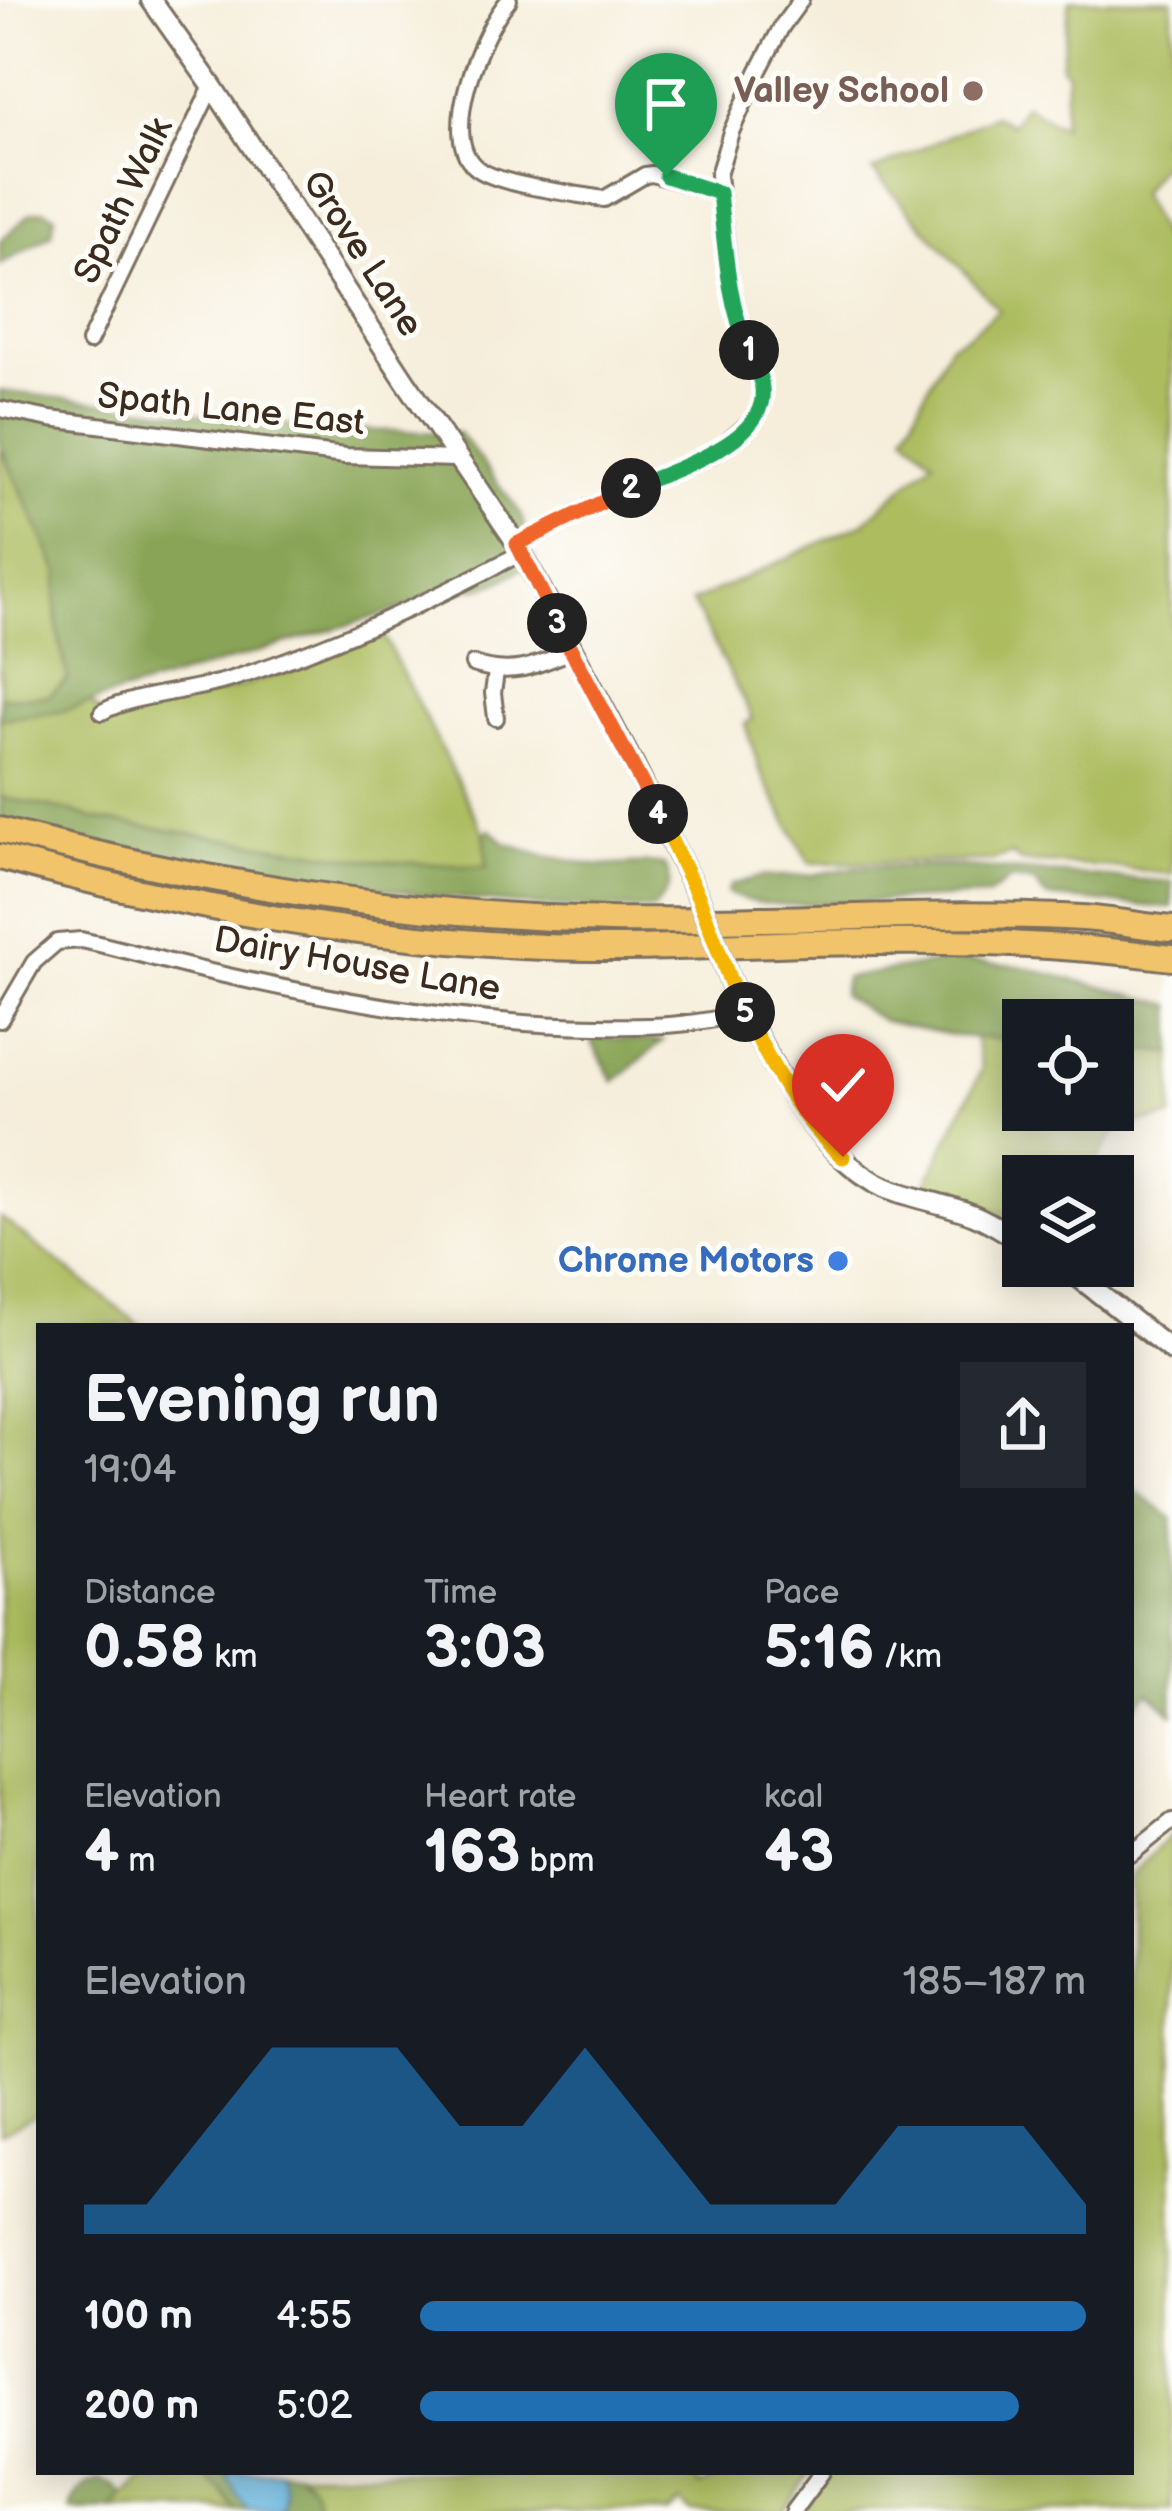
<!DOCTYPE html>
<html lang="en">
<head>
<meta charset="utf-8">
<style>
  body { margin:0; font-family:"Balsamiq Sans",sans-serif; background:#242831; color:#f1f3f6; height:100vh; display:flex; flex-direction:column; font-size:45px; white-space:nowrap }
  * { box-sizing:border-box; margin:0 }
  p { font-size:39px; color:#9ea1a6 }
  .icon { flex:none; width:66px; height:66px; fill:none; stroke:currentColor; stroke-width:2; stroke-linecap:round; stroke-linejoin:round }
  .map { position:relative; flex:1; overflow:hidden }
  .side { position:absolute; left:36px; top:1323px; width:1098px; height:1152px; display:flex; flex-direction:column; background:#171b24; border-radius:0px; box-shadow:0 6px 30px #0003 }
  .side>* { flex:none }
  .tools { position:absolute; left:1002px; top:999px; display:grid; gap:24px }
  .tools a { display:grid; place-items:center; width:132px; height:132px; border-radius:0px; background:#171b24; box-shadow:0 6px 30px #0003; font-size:60px }
  .pin { position:absolute; display:grid; place-items:center; width:102px; height:102px; color:#fff; margin:-123px -51px; border-radius:50% 50% 50% 0; rotate:-45deg; box-shadow:0 0 12px #0007 }
  .pin .icon { rotate:45deg }
  .km { position:absolute; width:60px; height:60px; margin:-30px; border-radius:50%; background:#222; color:#fff; font-size:33px; line-height:60px; text-align:center }
  .round { display:grid; place-items:center; flex:none; width:126px; height:126px; border-radius:0px; background:#242831 }
  .headline { display:flex; align-items:center; justify-content:space-between; height:204px; padding:0 48px }
  h1 { font-size:66px; font-weight:700; line-height:90px }
  .metrics { display:grid; grid-template-columns:repeat(3,1fr); gap:18px; height:204px; padding:12px 48px }
  .metrics div { display:grid; align-content:center }
  .metrics b { font-size:60px; font-weight:700 }
  .metrics small { font-size:33px; font-weight:400 }
  .metrics p { font-size:33px }
  .chart { height:336px; padding:24px 48px }
  .chart p { display:flex; justify-content:space-between }
  .chart svg { width:100%; height:216px; margin-top:12px; fill:#1f6fb2; opacity:.7 }
  ul { padding:0 48px; list-style:none; font-size:39px }
  li { display:grid; grid-template-columns:192px 144px 1fr; align-items:center; height:90px }
  li i { height:30px; border-radius:15px; background:#1f6fb2 }
  .map>svg:first-child { display:block }
  .green { fill:#acbc5f; stroke:#74733e; stroke-width:3; fill-rule:evenodd }
  .forest { fill:#89a456; stroke:#62673a; stroke-width:3 }
  .water { fill:#63b5df; stroke:#4f707e; stroke-width:3 }
  .lines { fill:none; stroke-linecap:round; stroke-linejoin:round }
  .minor-casing { stroke:#7c6f60; stroke-width:20 }
  .tertiary-casing { stroke:#7c6f60; stroke-width:24 }
  .trunk-casing { stroke:#7c6f60; stroke-width:30 }
  .minor { stroke:#fff; stroke-width:14 }
  .tertiary { stroke:#fff; stroke-width:18 }
  .trunk { stroke:#f1c36a; stroke-width:24 }
  .tertiary-bridge-casing { stroke:#7c6f60; stroke-width:24; stroke-linecap:butt }
  .tertiary-bridge { stroke:#fff; stroke-width:18 }
  .split-1-casing { stroke:#fff; stroke-width:24 }
  .split-2-casing { stroke:#fff; stroke-width:24 }
  .split-3-casing { stroke:#fff; stroke-width:24 }
  .split-4-casing { stroke:#fff; stroke-width:24 }
  .split-5-casing { stroke:#fff; stroke-width:24 }
  .split-6-casing { stroke:#fff; stroke-width:24 }
  .split-1 { stroke:#22a559; stroke-width:15 }
  .split-2 { stroke:#22a559; stroke-width:15 }
  .split-3 { stroke:#f0652b; stroke-width:15 }
  .split-4 { stroke:#f0652b; stroke-width:15 }
  .split-5 { stroke:#f5b400; stroke-width:15 }
  .split-6 { stroke:#f5b400; stroke-width:15 }
  .education-dot { fill:#8d6e63; stroke:#fdfcf7; stroke-width:4.5 }
  .shop-dot { fill:#3f7fe0; stroke:#fdfcf7; stroke-width:4.5 }
  .labels { text-anchor:middle; dominant-baseline:central; stroke-width:10; stroke-linejoin:round; paint-order:stroke }
  .education-label { font-size:36px; font-weight:bold; fill:#785e54; stroke:#fdfcf7; text-anchor:end }
  .street-label { font-size:36px; fill:#3b2a1e; stroke:#fdfcf7 }
  .shop-label { font-size:36px; font-weight:bold; fill:#366cbe; stroke:#fdfcf7; text-anchor:end }
</style>
</head>
<body>
<div class="map">
<svg width="1172" height="2511" viewBox="0 0 1172 2511">
  <rect width="100%" height="100%" fill="#fdfcf7"/>
  <filter id="ink" filterUnits="userSpaceOnUse"><feTurbulence type="fractalNoise" baseFrequency=".00833" numOctaves="2"/><feDisplacementMap in="SourceGraphic" scale="24" xChannelSelector="R" yChannelSelector="G"/><feConvolveMatrix kernelMatrix="1 2 1 2 8 2 1 2 1" color-interpolation-filters="sRGB"/></filter>
  <filter id="wash" filterUnits="userSpaceOnUse"><feTurbulence type="fractalNoise" baseFrequency=".004" numOctaves="4" result="noise"/><feDisplacementMap in="SourceGraphic" scale="48" xChannelSelector="R" yChannelSelector="G"/><feGaussianBlur stdDeviation="2.7" result="paint"/><feColorMatrix in="noise" values="0 0 0 0 0 0 0 0 0 0 0 0 0 0 0 0 0 1.4 0 .05"/><feComposite in="paint" operator="in"/></filter>
  <g filter="url(#wash)">
    <rect width="100%" height="100%" fill="#f6eedb"/>
    <!-- green -->
    <g class="green">
      <polygon points="1070,0 1172,0 1172,112 1160,139 1172,141 1172,150 1140,193 1172,257 1172,874 1112,867 1021,862 1011,854 992,861 809,863 760,771 745,724 753,719 692,602 863,523 933,460 905,433 949,345 965,337 999,310 873,171 994,115 1011,125 1024,105 1062,127 1067,72 1061,67"/>
      <polygon points="0,450 71,585 80,693 0,699"/>
      <path d="M382,633l123,241 -117,-5 -388,-64v-95l85,-12 24,22c40,-18 83,-20 125,-32 51,-15 100,-35 148,-55z"/>
      <path d="M970,1015h118l84,10v92c-49,11 -52,-1 -77,49l7,10h-79v46l-35,-14 -65,-18 59,-121zM1023,1020h90v90h-90z"/>
      <polygon points="0,1217 141,1326 39,1326 39,2114 0,2133"/>
      <polygon points="1172,1833 1172,2511 800,2511 832,2472 1131,2472 1131,1876"/>
      <polygon points="152,2472 689,2472 700,2486 725,2472 811,2472 782,2511 689,2511 679,2501 667,2511 114,2511 124,2496"/>
    </g>
    <!-- forest -->
    <g class="forest">
      <polygon points="43,210 55,215 52,234 0,265 0,241 31,213"/>
      <path d="M0,391l324,38 135,4 62,81 9,37 5,8c-22,16 -40,29 -68,30l-408,123 -59,7v-22l48,-1 20,-17c-8,-36 -17,-69 -9,-106l-59,-128z"/>
      <path d="M0,797l74,15 18,7 286,42 109,6 -3,-34 6,-4 15,14 35,12 60,11 48,-3 16,2c13,18 1,30 -11,45l-118,-4 -111,-11 -363,-57 -61,-18z"/>
      <path d="M951,866l221,16v26l-126,-11 -12,-15 -23,-3 -24,17 -198,9c-20,-1 -45,-2 -62,-13l4,-7 29,-8 52,-2 44,-8z"/>
      <polygon points="952,960 1019,966 1172,1005 1172,1053 1113,1047 1113,1020 1023,1020 1023,1040 955,1036 883,1021 842,995 845,978"/>
      <polygon points="589,1037 663,1041 614,1082"/>
      <polygon points="1131,1488 1172,1518 1172,1714 1149,1693 1132,1711 1131,1709"/>
      <path d="M200,2472h98c14,10 22,22 16,39h-78l-12,-18z"/>
      <path d="M101,2480l12,5 11,11 -10,15h-43c4,-17 12,-28 30,-31z"/>
    </g>
    <!-- water -->
    <path class="water" d="M226,2472h53c8,10 8,27 2,39h-32l-11,-13z"/>
  </g>
  <g filter="url(#ink)">
    <g class="lines">
      <defs>
        <g id="minor">
          <path d="M509,0c-27,30 -73,139 -31,169 25,17 94,24 126,30l41,-24 7,-1 67,19"/>
          <polyline points="89,342 212,86"/>
          <polyline points="0,409 50,419 345,456 457,459"/>
          <polyline points="517,544 598,503 713,454 753,420 761,404 762,388 736,316 730,280 718,175 731,132 758,72 782,26 801,0"/>
          <path d="M473,664c39,13 62,2 98,-13"/>
          <path d="M102,712c35,-19 92,-20 133,-34 99,-32 194,-76 286,-125"/>
          <polyline points="496,718 493,693 496,672"/>
          <path d="M0,1020l34,-58 23,-20 24,-2c48,10 95,25 143,35 119,27 253,50 375,51 50,1 97,0 146,-14"/>
          <polyline points="1131,1854 1172,1821"/>
          <polyline points="793,2511 822,2472"/>
        </g>
        <g id="tertiary">
          <polyline points="151,0 212,86 406,382 517,544 634,766 698,896"/>
          <path d="M730,981c33,68 82,173 155,206 28,12 60,16 89,28 17,7 33,18 49,27"/>
          <polyline points="1064,1266 1172,1351"/>
        </g>
        <g id="trunk">
          <path d="M0,830c198,52 404,86 610,90 157,3 314,-10 472,-2 30,2 60,8 90,11"/>
          <path d="M0,857c178,49 361,83 546,90 112,4 224,-5 336,-5 97,-1 194,3 290,16"/>
        </g>
      </defs>
      <!-- minor casing -->
      <use href="#minor" class="minor-casing"/>
      <!-- tertiary casing -->
      <use href="#tertiary" class="tertiary-casing"/>
      <!-- trunk casing -->
      <use href="#trunk" class="trunk-casing"/>
      <!-- minor -->
      <use href="#minor" class="minor"/>
      <!-- tertiary -->
      <use href="#tertiary" class="tertiary"/>
      <!-- trunk -->
      <use href="#trunk" class="trunk"/>
      <defs>
        <polyline id="tertiary-bridge" points="698,896 730,981"/>
      </defs>
      <!-- tertiary-bridge casing -->
      <use href="#tertiary-bridge" class="tertiary-bridge-casing"/>
      <!-- tertiary-bridge -->
      <use href="#tertiary-bridge" class="tertiary-bridge"/>
    </g>
  </g>
  <g class="lines" filter="url(#ink)">
    <defs>
      <path id="split-1" d="M666,176l53,17c6,51 8,109 30,157"/>
      <path id="split-2" d="M631,488c37,-16 119,-41 130,-84 5,-18 -5,-39 -12,-54"/>
      <polyline id="split-3" points="557,623 517,544 631,488"/>
      <polyline id="split-4" points="557,623 658,814"/>
      <polyline id="split-5" points="658,814 698,896 730,981 745,1012"/>
      <path id="split-6" d="M745,1012c25,52 54,107 98,145"/>
    </defs>
    <!-- split-1 casing -->
    <use href="#split-1" class="split-1-casing"/>
    <!-- split-2 casing -->
    <use href="#split-2" class="split-2-casing"/>
    <!-- split-3 casing -->
    <use href="#split-3" class="split-3-casing"/>
    <!-- split-4 casing -->
    <use href="#split-4" class="split-4-casing"/>
    <!-- split-5 casing -->
    <use href="#split-5" class="split-5-casing"/>
    <!-- split-6 casing -->
    <use href="#split-6" class="split-6-casing"/>
    <!-- split-1 -->
    <use href="#split-1" class="split-1"/>
    <!-- split-2 -->
    <use href="#split-2" class="split-2"/>
    <!-- split-3 -->
    <use href="#split-3" class="split-3"/>
    <!-- split-4 -->
    <use href="#split-4" class="split-4"/>
    <!-- split-5 -->
    <use href="#split-5" class="split-5"/>
    <!-- split-6 -->
    <use href="#split-6" class="split-6"/>
  </g>
  <!-- markers -->
  <circle class="education-dot" cx="973" cy="91" r="12"/>
  <circle class="shop-dot" cx="838" cy="1261" r="12"/>
  <g class="labels">
    <!-- education labels -->
    <g class="education-label">
      <text x="949" y="91">Valley School</text>
    </g>
    <!-- street labels -->
    <g class="street-label">
      <text transform="translate(124 201) rotate(-64)">Spath Walk</text>
      <text transform="translate(362 254) rotate(57)">Grove Lane</text>
      <text transform="translate(231 410) rotate(6)">Spath Lane East</text>
      <text transform="translate(357 965) rotate(10)">Dairy House Lane</text>
    </g>
    <!-- shop labels -->
    <g class="shop-label">
      <text x="814" y="1261">Chrome Motors</text>
    </g>
  </g>
</svg>
<div class="tools">
<a><svg class="icon" aria-label="locate" viewBox="0 0 24 24"><circle cx="12" cy="12" r="6"/><path d="M12 2v4M12 18v4M2 12h4M18 12h4"/></svg></a>
<a><svg class="icon" aria-label="layers" viewBox="0 0 24 24"><path d="M12 4l9 5-9 5-9-5zM3 14l9 5 9-5"/></svg></a>
</div>
<div class="pin" style="left:666px;top:176px;background:#1e9e55"><svg class="icon" aria-label="arrive" viewBox="0 0 24 24"><path d="M6 21V4h12l-3 4 3 4H6"/></svg></div>
<div class="pin" style="left:843px;top:1157px;background:#d93025"><svg class="icon" aria-label="check" viewBox="0 0 24 24"><path d="M5 12l5 5 9-10"/></svg></div>
<b class="km" style="left:749px;top:350px">1</b>
<b class="km" style="left:631px;top:488px">2</b>
<b class="km" style="left:557px;top:623px">3</b>
<b class="km" style="left:658px;top:814px">4</b>
<b class="km" style="left:745px;top:1012px">5</b>
<section class="side">
<div class="headline"><div><h1>Evening run</h1><p>19:04</p></div><a class="round"><svg class="icon" aria-label="share" viewBox="0 0 24 24"><path d="M12 15V3M7 8l5-5 5 5M5 13v7h14v-7"/></svg></a></div>
<div class="metrics">
<div><p>Distance</p><b>0.58<small> km</small></b></div>
<div><p>Time</p><b>3:03</b></div>
<div><p>Pace</p><b>5:16<small> /km</small></b></div>
</div>
<div class="metrics">
<div><p>Elevation</p><b>4<small> m</small></b></div>
<div><p>Heart rate</p><b>163<small> bpm</small></b></div>
<div><p>kcal</p><b>43</b></div>
</div>
<div class="chart"><p><span>Elevation</span>185–187 m</p>
<svg viewBox="0 0 160 44" preserveAspectRatio="none"><path d="M0 44V38L10 38L20 22L30 6L40 6L50 6L60 22L70 22L80 6L90 22L100 38L110 38L120 38L130 22L140 22L150 22L160 38V44z"/></svg>
</div>
<ul>
<li><b>100 m</b>4:55<i style="width:100%"></i></li>
<li><b>200 m</b>5:02<i style="width:90%"></i></li>
</ul>
</section>
</div>
</body>
</html>
